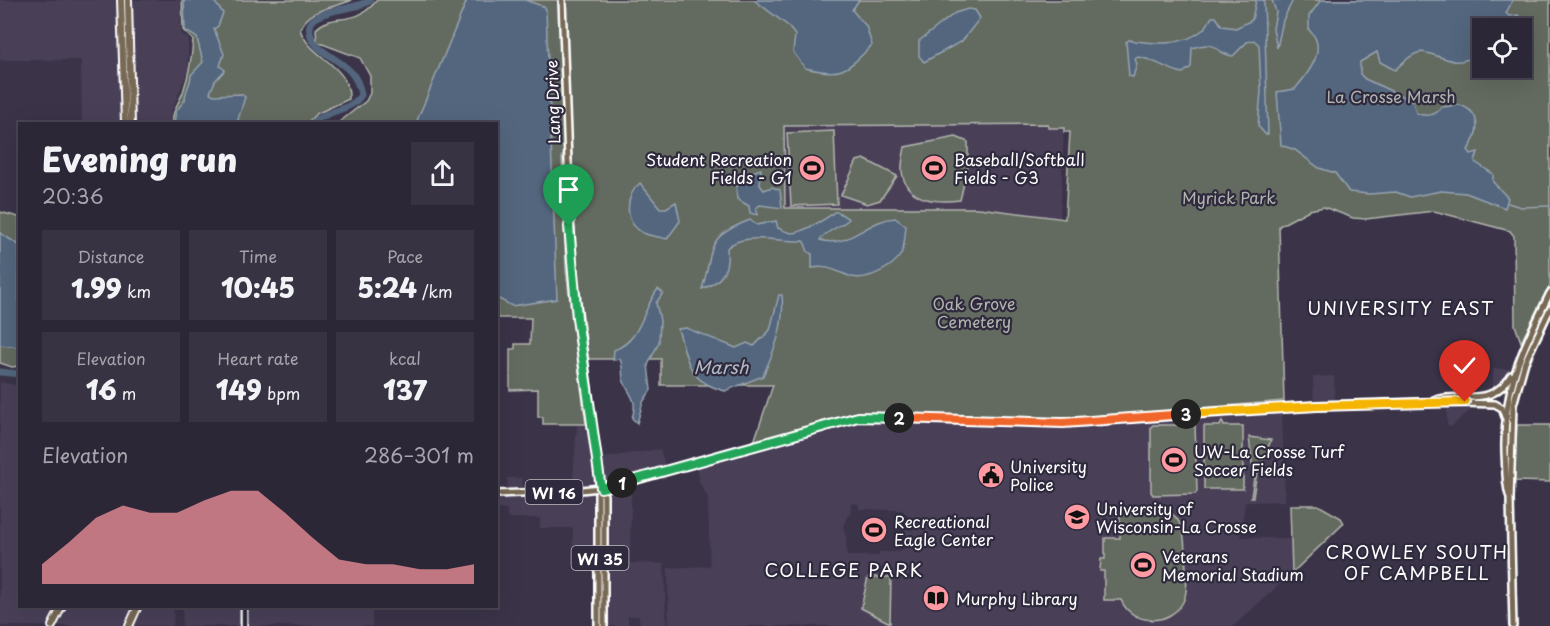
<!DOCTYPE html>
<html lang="en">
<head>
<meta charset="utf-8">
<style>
  body { margin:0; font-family:"Playpen Sans",sans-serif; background:#383342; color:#f1f3f6; height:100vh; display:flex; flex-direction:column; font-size:22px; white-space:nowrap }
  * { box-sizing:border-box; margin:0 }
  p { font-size:20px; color:#a6a5ad }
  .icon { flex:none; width:33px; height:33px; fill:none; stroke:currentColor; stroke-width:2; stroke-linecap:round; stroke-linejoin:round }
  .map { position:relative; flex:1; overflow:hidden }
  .details { position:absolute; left:18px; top:122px; width:480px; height:486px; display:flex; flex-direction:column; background:#2c2737; border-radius:0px; box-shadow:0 6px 24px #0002,0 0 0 2px #484452 }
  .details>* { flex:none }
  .tools { position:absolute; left:1472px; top:18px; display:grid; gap:12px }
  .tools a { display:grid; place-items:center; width:60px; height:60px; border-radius:0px; background:#2c2737; box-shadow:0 6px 24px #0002,0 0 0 2px #484452; font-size:30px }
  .pin { position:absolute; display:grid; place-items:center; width:51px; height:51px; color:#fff; margin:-62px -26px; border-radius:50% 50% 50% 0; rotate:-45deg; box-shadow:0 0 6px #0007 }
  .pin .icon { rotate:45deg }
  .km { position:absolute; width:30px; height:30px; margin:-15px; border-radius:50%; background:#222; color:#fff; font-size:16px; line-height:30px; text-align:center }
  .round { display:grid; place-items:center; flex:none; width:63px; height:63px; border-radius:0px; background:#383342 }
  .summary { display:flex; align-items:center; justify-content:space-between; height:102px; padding:0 24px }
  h1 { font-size:33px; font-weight:800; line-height:45px }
  .stats { display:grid; grid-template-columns:repeat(3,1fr); gap:9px; height:102px; padding:6px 24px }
  .stats div { display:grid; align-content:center; border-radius:0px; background:#383342; text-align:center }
  .stats b { font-size:26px; font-weight:800 }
  .stats small { font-size:16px; font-weight:400 }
  .stats p { font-size:16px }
  .chart { height:168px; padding:12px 24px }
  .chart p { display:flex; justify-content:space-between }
  .chart svg { width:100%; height:108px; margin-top:6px; fill:#ff9aa2; opacity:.7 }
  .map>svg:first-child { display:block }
  .built { fill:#4a4158; fill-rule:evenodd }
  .green { fill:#646b5f; stroke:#b2b5af; stroke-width:1.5; fill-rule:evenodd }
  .water { fill:#52667d; stroke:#97a3b1; stroke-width:1.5 }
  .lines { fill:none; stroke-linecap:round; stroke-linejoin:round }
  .stream { stroke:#97a3b1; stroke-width:1.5 }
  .river { stroke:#52667d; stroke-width:7 }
  .secondary-casing { stroke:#fff; stroke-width:9 }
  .primary-casing { stroke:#fff; stroke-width:10 }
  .trunk-casing { stroke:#fff; stroke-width:10 }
  .secondary { stroke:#2f2a3d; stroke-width:4.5 }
  .primary { stroke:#776954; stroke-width:5 }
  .trunk { stroke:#776954; stroke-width:6 }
  .split-1-casing { stroke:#fff; stroke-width:12 }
  .split-2-casing { stroke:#fff; stroke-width:12 }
  .split-3-casing { stroke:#fff; stroke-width:12 }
  .split-4-casing { stroke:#fff; stroke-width:12 }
  .split-1 { stroke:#22a559; stroke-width:8 }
  .split-2 { stroke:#22a559; stroke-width:8 }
  .split-3 { stroke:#f0652b; stroke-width:8 }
  .split-4 { stroke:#f5b400; stroke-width:8 }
  .labels { text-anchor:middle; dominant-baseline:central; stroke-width:4.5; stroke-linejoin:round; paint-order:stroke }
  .shield { fill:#2f2a3d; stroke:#c1bfc5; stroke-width:1.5 }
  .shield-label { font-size:15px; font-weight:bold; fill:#fff }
  .park-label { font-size:16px; fill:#b2b5af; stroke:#2f2a3d }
  .street-label { font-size:16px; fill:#fff; stroke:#2f2a3d }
  .poi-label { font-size:16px; fill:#fff; stroke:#2f2a3d; text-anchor:start }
  .neighbourhood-label { font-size:18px; letter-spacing:1.5px; fill:#fff; stroke:#2f2a3d }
  .water-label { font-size:18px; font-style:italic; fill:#b1bac4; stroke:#2f2a3d }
</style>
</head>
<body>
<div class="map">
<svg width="1550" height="626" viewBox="0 0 1550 626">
  <rect width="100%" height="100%" fill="#3b3449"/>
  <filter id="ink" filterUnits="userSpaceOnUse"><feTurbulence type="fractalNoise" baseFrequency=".0167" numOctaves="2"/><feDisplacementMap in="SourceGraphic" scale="12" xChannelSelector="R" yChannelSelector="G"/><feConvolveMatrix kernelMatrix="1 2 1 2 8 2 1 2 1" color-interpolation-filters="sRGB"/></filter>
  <g filter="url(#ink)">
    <!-- built -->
    <g class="built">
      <polygon points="0,0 180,0 181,34 188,38 188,69 170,116 171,123 82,123 81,60 0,60"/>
      <polygon points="1064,124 1060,218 979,208 785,208 783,126"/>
      <polygon points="1493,369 1515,369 1506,384 1493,395"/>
      <polygon points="1334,376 1335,405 1314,406 1313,377"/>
      <polygon points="0,382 19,386 20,606 174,606 173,626 0,626"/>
      <polygon points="1469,405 1470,410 1451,427 1447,425 1447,406"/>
      <path d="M1279,411l3,7 3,83 -40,1 -5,35 51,2 1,34 -59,53h-564l-1,-58 42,-2 -2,-68 -9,-17 -1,-13 158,-48 212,6zM851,503l8,1v5l43,1 10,10 2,5v5l-8,-1 -3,7 10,7 -14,9h-20v4h-32l-1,-19 -3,-11 5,-11h2z"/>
      <polygon points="592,424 597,459 660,449 667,472 627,483 631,496 630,563 664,564 666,626 640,626 639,616 628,616 628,626 604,626 602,533 600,548 573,549 573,528 540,528 540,518 507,518 507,510 497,509 496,494 508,493 507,478 522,478 523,493 572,491 577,425"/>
      <polygon points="183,606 372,606 372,626 182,626"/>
    </g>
    <!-- green -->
    <g class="green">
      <path d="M182,0h170c-20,9 -41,7 -52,29 9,29 51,36 49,70l-33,15 -9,9h-135c0,-13 7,-20 11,-31 6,-18 9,-34 10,-52l-10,-10z"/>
      <path d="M377,0h1173v285l-29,57 -6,-17 -1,-89 -4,-5 -76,-20 -68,8 -13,-1 -29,-11 -15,3 -30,16 5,175 -224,19 -202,-6 -104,28 19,-57h-112v-26h-74l-11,-95 -4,-107 -10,-1 4,114 20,154h-43v-7h-5v-28l-28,1v-41h5v-5h15l1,-26h-34l-1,-195h-158l28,-22 4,-8v-17l-10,-18 -43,-16 -1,-13c18,-18 38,0 61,-29zM1482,28h39v40h-39zM1048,124v4h16v4h6l-5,87 -86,-11h-194l-1,-82z"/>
      <polygon points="834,131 837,204 791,206 787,133"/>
      <path d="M956,137l12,5v24l-8,34c-24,3 -55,1 -58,-29 -1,-7 2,-17 3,-24z"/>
      <polygon points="864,159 897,176 880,200 867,204 841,195 857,161"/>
      <polygon points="0,212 19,217 19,366 12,367 0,363"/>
      <polygon points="1222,421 1224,426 1243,426 1243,489 1204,489 1204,426 1220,426"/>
      <polygon points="1153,425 1195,425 1197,492 1195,494 1153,495 1151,492 1151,427"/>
      <polygon points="1517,425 1550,425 1550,482 1514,481"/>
      <polygon points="1249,437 1271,440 1256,478 1253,497 1251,497 1254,478"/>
      <polygon points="1290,505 1318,505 1341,518 1344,523 1292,573"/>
      <path d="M1129,507c42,0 56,4 56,49 1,14 4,33 -2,46 -13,24 -51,24 -62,-2h-17v-29h-4l1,-12h4v-21h15v-27z"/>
      <polygon points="868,577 891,577 890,623 861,608"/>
    </g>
    <!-- water -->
    <g class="water">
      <path d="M184,0h29l10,13 -5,13 -4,3 10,25 -4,12 5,4 -10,11 -5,12 4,2 27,-1 4,3 -8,26h-63l2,-12 9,-11c0,-10 6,-16 6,-25l12,-13 -6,-24 -12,-8z"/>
      <polygon points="467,0 525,0 545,7 546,10 557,299 512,306 497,298 496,123 416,123"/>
      <path d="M754,0h105l-7,10 14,16 6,19c-26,26 -29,32 -67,23l-12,-16 2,-17 -8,-10z"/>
      <path d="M1256,0h8l4,134h-3l-7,-8 3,-35 -2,-46 -5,-5 -7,2 -14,14c-21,-3 -12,-17 -41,-8l-1,19 -8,6c-16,-3 -29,-14 -45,-16l-3,2 2,5 -4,13 -4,-1 -3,-34 3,-2c25,4 54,7 75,-11 4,-4 5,-8 8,-12h4l6,9 14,2 16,-8z"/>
      <polygon points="1272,0 1293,0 1283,20 1277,48 1273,29 1276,12"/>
      <path d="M1321,0h192l-7,13 3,3 9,-1 6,7 -5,5 -37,1v27c-9,1 -18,8 -28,6 -32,-7 -31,-19 -59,9l-15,-8 -3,-10 -17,10v12l5,5 48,22 3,12c11,4 19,3 26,-6l18,-2c23,8 19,29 8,45l3,4 7,-2 -3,10 18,12v8l15,16 -3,10 -39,-15 -25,-2 -31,6 -14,-5 -27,2 -20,-2 -14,-19 -16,-5 -24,-18 -14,-5 -4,-53 18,-3c13,-15 34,-41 14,-59v-14z"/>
      <polygon points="968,9 975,10 980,18 962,41 924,62 919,56 919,41 955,13"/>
      <polygon points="761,169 760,185 764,190 772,187 780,190 782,208 760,205 756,208 758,215 750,213 749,206 737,199 736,188 746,174"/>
      <path d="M640,183l20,25h6l10,-6 4,19 -13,18c-7,-2 -17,-3 -24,-6 -20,-11 -18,-37 -3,-50z"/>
      <path d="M834,212h4l11,7c-10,9 -22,11 -29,21 29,9 47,-20 75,-22l11,8c-1,9 -1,19 -5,28 -7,13 -34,27 -49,23 -15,-5 -22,-12 -40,-9v-14l-4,-2 -4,-11c-21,2 -61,-10 -77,7 2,22 -4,33 -25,41 13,-41 1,-51 48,-69l7,5 19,-4 2,7c5,2 10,5 15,5 7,0 36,-15 41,-21z"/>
      <polygon points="0,233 19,245 19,347 0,345"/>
      <path d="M658,289l5,4 -7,10 4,17 -1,22 -11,23 3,25 -8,12 -6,21 -5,-5c7,-20 -4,-23 -9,-39 -1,-7 0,-13 -3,-20l-7,1 1,-10c28,-10 28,-41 44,-61z"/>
      <path d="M779,295h3c3,31 -7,53 -19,81l-38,15c-38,-10 -36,-28 -47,-62l8,-1 50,20 11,-5 7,3 16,-16z"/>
    </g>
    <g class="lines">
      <!-- stream -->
      <polyline class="stream" points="1508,203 1521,207 1550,206"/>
      <!-- river -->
      <g class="river">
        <path d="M313,123c14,-14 38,-11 48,-28 -5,-36 -42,-36 -50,-59 -11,-30 44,-23 59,-36"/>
        <polyline points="0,372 20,374"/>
      </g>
      <defs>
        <polyline id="secondary" points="244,606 244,626"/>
        <g id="primary">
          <polyline points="562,0 572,268 601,491 604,495 604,626"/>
          <path d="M1434,400c31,-8 58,8 77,-25"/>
          <polyline points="496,494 572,491 609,487 858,417 1063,423 1314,406 1430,402 1495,404 1502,408 1505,417"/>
          <path d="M1509,495c-4,-14 -3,-28 -4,-42 -2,-67 17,-102 45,-160"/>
          <polyline points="598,626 598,494 601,491"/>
          <polyline points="1513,626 1510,499 1513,405 1525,362 1550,309"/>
        </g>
        <g id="trunk">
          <polyline points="121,0 125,123"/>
          <polyline points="128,0 131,123"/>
          <polyline points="52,626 62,606"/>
          <polyline points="129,626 138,606"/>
        </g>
      </defs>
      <!-- secondary casing -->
      <use href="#secondary" class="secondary-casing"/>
      <!-- primary casing -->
      <use href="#primary" class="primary-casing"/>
      <!-- trunk casing -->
      <use href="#trunk" class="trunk-casing"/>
      <!-- secondary -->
      <use href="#secondary" class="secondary"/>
      <!-- primary -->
      <use href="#primary" class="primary"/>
      <!-- trunk -->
      <use href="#trunk" class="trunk"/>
    </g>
  </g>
  <g class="lines" filter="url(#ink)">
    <defs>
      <polyline id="split-1" points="569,226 577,318 601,488 622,483"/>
      <polyline id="split-2" points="622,483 858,417 899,418"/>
      <polyline id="split-3" points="899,418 1063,423 1186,414"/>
      <polyline id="split-4" points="1186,414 1317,406 1465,402"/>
    </defs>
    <!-- split-1 casing -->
    <use href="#split-1" class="split-1-casing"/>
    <!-- split-2 casing -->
    <use href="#split-2" class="split-2-casing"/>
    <!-- split-3 casing -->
    <use href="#split-3" class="split-3-casing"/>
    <!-- split-4 casing -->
    <use href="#split-4" class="split-4-casing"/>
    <!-- split-1 -->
    <use href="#split-1" class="split-1"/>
    <!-- split-2 -->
    <use href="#split-2" class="split-2"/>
    <!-- split-3 -->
    <use href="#split-3" class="split-3"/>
    <!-- split-4 -->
    <use href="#split-4" class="split-4"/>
  </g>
  <!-- icons -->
  <defs>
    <symbol id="stadium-disc" viewBox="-11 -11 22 22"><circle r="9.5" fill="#ff9aa2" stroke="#2f2a3d"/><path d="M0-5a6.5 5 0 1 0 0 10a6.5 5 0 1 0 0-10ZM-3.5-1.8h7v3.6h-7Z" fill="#111"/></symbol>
    <symbol id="civic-disc" viewBox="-11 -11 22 22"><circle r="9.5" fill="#ff9aa2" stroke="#2f2a3d"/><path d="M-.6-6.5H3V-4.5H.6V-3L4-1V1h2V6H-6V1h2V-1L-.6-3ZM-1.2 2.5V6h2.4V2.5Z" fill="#111"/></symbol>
    <symbol id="university-disc" viewBox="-11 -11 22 22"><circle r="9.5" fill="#ff9aa2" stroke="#2f2a3d"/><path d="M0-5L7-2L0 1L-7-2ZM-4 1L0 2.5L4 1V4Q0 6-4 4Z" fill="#111"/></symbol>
    <symbol id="library-disc" viewBox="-11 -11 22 22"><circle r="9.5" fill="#ff9aa2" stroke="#2f2a3d"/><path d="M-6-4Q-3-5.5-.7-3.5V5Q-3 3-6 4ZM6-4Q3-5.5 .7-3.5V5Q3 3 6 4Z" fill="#111"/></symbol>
  </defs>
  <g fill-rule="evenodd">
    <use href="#stadium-disc" x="797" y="153" width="30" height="30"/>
    <use href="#stadium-disc" x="919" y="153" width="30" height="30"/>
    <use href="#stadium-disc" x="1159" y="445" width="30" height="30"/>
    <use href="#civic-disc" x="976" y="460" width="30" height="30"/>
    <use href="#university-disc" x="1062" y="502" width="30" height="30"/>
    <use href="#stadium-disc" x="859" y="515" width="30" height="30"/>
    <use href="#stadium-disc" x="1128" y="550" width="30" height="30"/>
    <use href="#library-disc" x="921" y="583" width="30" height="30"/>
  </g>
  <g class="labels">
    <!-- shield labels -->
    <g class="shield">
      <rect x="525.5" y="480" width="57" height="24" rx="4.5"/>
      <rect x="571.5" y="546" width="57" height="24" rx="4.5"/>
    </g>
    <g class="shield-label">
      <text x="554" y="492">WI 16</text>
      <text x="600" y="558">WI 35</text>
    </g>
    <!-- park labels -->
    <g class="park-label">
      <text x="1391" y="96">La Crosse Marsh</text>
      <text x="1229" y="197">Myrick Park</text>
      <text x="974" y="303">Oak Grove<tspan x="974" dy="18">Cemetery</tspan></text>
    </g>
    <!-- street labels -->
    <g class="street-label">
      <text transform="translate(552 102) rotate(-92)">Lang Drive</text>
    </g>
    <!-- poi labels -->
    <g class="poi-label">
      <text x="792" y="159" text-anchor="end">Student Recreation<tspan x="792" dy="18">Fields - G1</tspan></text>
      <text x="954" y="159">Baseball/Softball<tspan x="954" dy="18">Fields - G3</tspan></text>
      <text x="1194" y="451">UW-La Crosse Turf<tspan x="1194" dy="18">Soccer Fields</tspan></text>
      <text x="1010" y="466">University<tspan x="1010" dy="18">Police</tspan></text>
      <text x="1096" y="508">University of<tspan x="1096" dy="18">Wisconsin-La Crosse</tspan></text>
      <text x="894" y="521">Recreational<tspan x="894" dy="18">Eagle Center</tspan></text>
      <text x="1162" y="556">Veterans<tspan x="1162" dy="18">Memorial Stadium</tspan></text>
      <text x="956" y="598">Murphy Library</text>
    </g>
    <!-- neighbourhood labels -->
    <g class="neighbourhood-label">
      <text x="1401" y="307">UNIVERSITY EAST</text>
      <text x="1417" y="551">CROWLEY SOUTH<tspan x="1417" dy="21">OF CAMPBELL</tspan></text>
      <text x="844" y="569">COLLEGE PARK</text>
    </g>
    <!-- water labels -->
    <g class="water-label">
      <text x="721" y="366">Marsh</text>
    </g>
  </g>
</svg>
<div class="tools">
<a><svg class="icon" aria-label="locate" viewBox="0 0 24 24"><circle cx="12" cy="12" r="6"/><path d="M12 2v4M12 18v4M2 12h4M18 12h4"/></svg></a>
</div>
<div class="pin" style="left:569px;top:226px;background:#1e9e55"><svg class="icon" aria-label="arrive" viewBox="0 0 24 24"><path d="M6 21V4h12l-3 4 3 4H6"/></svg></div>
<div class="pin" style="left:1465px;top:402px;background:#d93025"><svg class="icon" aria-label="check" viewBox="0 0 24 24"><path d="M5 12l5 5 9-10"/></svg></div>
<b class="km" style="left:622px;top:483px">1</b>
<b class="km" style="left:899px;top:418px">2</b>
<b class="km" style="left:1186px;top:414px">3</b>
<section class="details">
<div class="summary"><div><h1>Evening run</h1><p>20:36</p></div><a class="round"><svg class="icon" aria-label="share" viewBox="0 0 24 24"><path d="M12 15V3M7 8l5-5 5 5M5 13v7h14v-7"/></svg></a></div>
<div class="stats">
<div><p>Distance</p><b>1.99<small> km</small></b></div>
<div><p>Time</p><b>10:45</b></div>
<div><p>Pace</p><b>5:24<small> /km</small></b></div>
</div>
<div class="stats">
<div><p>Elevation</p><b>16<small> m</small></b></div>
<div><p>Heart rate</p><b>149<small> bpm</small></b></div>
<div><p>kcal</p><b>137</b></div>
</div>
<div class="chart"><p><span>Elevation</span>286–301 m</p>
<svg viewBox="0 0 160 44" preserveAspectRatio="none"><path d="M0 44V36L10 27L20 17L30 12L40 15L50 15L60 10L70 6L80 6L90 15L100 25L110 34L120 36L130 36L140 38L150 38L160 36V44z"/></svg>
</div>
</section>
</div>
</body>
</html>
